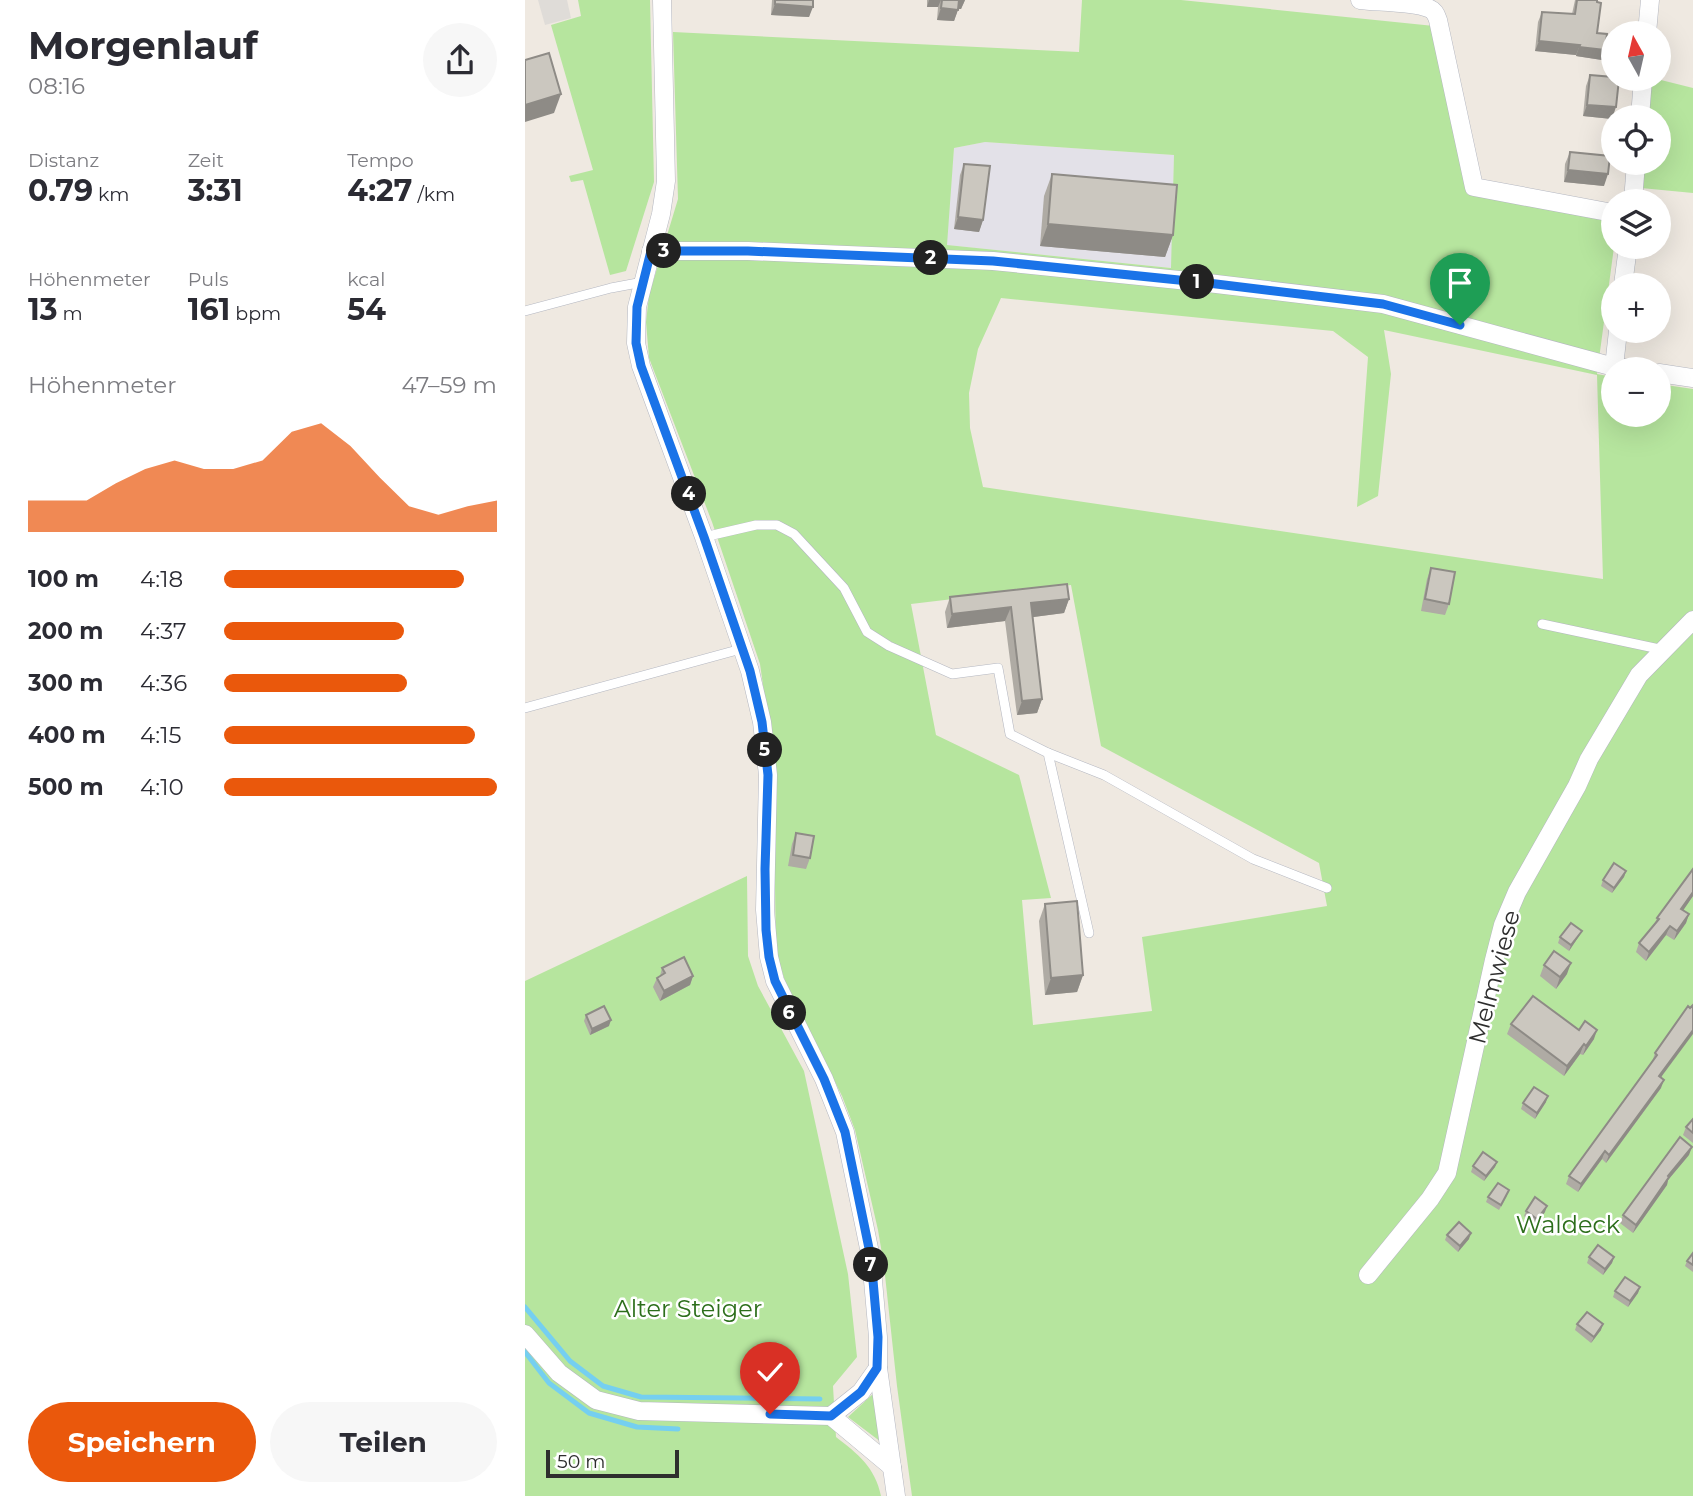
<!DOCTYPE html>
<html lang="de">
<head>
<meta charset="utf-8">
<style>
  body { margin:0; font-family:Montserrat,sans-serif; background:#f7f7f7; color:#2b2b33; height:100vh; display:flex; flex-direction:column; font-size:26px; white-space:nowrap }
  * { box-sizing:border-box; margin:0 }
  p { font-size:23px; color:#7c7c81 }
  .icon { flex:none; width:38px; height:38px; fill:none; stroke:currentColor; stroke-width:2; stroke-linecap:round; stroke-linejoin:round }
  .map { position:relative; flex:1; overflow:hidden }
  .side { display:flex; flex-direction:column; background:#fff; width:525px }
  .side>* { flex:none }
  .needle { width:46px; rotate:352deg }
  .fabs { position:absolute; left:1076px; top:21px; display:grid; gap:14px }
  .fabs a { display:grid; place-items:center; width:70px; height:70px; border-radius:50%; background:#fff; box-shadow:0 7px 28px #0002; font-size:35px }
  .scale { position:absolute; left:21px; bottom:18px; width:133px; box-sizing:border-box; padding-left:7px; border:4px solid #2e2e2e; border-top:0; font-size:19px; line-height:24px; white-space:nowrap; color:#2e2e2e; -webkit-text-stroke:5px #fff; paint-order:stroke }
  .pin { position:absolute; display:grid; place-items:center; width:60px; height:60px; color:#fff; margin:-72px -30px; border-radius:50% 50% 50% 0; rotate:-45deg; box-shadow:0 0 7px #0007 }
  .pin .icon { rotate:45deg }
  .km { position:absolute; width:35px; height:35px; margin:-18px; border-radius:50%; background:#222; color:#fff; font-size:19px; line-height:35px; text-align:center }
  .round { display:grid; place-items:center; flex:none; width:74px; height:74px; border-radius:37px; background:#f7f7f7 }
  .head { display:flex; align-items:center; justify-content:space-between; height:119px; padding:0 28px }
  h1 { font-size:38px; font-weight:700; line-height:52px }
  .figures { display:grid; grid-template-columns:repeat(3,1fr); gap:10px; height:119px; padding:7px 28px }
  .figures div { display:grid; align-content:center }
  .figures b { font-size:30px; font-weight:700 }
  .figures small { font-size:19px; font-weight:400 }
  .figures p { font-size:19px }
  .chart { height:196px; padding:14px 28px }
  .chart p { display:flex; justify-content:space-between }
  .chart svg { width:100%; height:126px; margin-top:7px; fill:#ea580c; opacity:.7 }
  .cta { display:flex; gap:14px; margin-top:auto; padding:14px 28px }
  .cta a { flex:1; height:80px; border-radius:42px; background:#ea580c; color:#fff; font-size:28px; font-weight:700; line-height:80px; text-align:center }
  .cta a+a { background:#f7f7f7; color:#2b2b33 }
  ul { padding:0 28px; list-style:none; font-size:23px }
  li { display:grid; grid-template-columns:112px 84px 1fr; align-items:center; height:52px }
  li i { height:18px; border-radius:9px; background:#ea580c }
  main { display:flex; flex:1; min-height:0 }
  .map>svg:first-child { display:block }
  .industrial { fill:#e3e1e8 }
  .green { fill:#b6e59e; fill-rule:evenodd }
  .plaza { fill:#dfdcd8 }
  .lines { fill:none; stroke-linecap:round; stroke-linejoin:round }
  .stream { stroke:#75cff0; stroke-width:5 }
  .lane-casing { stroke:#b4b7c1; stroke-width:10 }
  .street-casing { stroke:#b4b7c1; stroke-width:19 }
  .lane { stroke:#fff; stroke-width:9 }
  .street { stroke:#fff; stroke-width:18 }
  .wall { fill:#afaba4 }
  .shaded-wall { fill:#8e8b86 }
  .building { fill:#cbc7bf; stroke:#8e8b86; stroke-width:2 }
  .route-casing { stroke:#fff; stroke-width:14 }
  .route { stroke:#1a73e8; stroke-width:9 }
  .labels { text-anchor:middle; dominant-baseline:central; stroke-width:5; stroke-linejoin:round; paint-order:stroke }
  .street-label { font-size:24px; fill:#2e2e2e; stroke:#fff }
  .park-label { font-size:24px; fill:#2c6e1b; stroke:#fff }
</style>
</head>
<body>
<main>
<section class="side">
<div class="head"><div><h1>Morgenlauf</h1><p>08:16</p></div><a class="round"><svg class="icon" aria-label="share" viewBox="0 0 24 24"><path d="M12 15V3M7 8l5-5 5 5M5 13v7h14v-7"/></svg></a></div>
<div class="figures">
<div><p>Distanz</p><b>0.79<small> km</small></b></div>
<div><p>Zeit</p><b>3:31</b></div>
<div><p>Tempo</p><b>4:27<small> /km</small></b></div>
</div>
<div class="figures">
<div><p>Höhenmeter</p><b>13<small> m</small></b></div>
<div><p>Puls</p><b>161<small> bpm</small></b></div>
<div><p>kcal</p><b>54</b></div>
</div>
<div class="chart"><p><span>Höhenmeter</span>47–59 m</p>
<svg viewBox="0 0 160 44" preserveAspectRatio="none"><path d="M0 44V33L10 33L20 33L30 27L40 22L50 19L60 22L70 22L80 19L90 9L100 6L110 14L120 25L130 35L140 38L150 35L160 33V44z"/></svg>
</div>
<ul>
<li><b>100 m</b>4:18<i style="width:88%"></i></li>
<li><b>200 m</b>4:37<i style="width:66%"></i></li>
<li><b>300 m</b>4:36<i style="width:67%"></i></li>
<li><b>400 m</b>4:15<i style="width:92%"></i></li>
<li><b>500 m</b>4:10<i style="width:100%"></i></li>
</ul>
<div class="cta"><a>Speichern</a><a>Teilen</a></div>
</section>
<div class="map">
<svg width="1168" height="1496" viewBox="0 0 1168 1496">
  <rect width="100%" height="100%" fill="#efe9e1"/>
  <!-- industrial -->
  <polygon class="industrial" points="460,142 649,155 647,268 421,245 429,148"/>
  <!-- green -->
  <g class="green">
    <polygon points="53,0 125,0 129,182 101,271 85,275 58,180 46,182 44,176 68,170 26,25 56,16"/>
    <path d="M557,0h99l253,26 33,168 146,27 1,26 -17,127 16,3v38h46v-31l34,5v1107h-781l-15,-110 -13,-120 -6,-36 -23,-100 -13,-34 -57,-115 -9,-28 -3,-198 -13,-91 -48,-142 -63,-164 -3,-36 3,-27 29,-96 -5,-167 406,20zM460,142l189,13 -3,113 -224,-23 7,-97zM476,298l332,33 35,26 -11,150 21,-11 13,-122 -7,-44 213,45 6,204 -620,-92 -13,-59 -1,-35 9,-44zM546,585l30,161 218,117 8,43 -185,31 10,74 -119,14 -11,-125 29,-2 -32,-123 -83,-40 -25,-131z"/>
    <polygon points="1124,79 1132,79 1168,88 1168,193 1116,188 1118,163 1134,163 1134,117 1122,117"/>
    <path d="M222,876l1,80 10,30 46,85 44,203 9,83 -24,29 3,51c22,17 39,30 45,59h-356v-515z"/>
    <polygon points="349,1393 356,1442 323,1417"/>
  </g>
  <!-- plaza -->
  <polygon class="plaza" points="13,0 42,0 46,18 20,25"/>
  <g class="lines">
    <!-- stream -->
    <g class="stream">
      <polyline points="0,1307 45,1361 78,1386 116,1397 295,1399"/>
      <polyline points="0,1352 24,1383 64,1413 112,1427 153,1429"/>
    </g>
    <defs>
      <g id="lane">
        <polyline points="0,311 86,288 118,282"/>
        <polyline points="179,537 231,525 252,525 269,534 319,588 342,632 364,646 427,674 473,668 485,734 523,753 564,933"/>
        <polyline points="1017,624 1139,650"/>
        <polyline points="0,708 216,649"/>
        <polyline points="523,753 579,775 728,859 802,888"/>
      </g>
      <g id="street">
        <polyline points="137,0 141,181 136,214 112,307 111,343 116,366 179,537 225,671 237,722 243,775 240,910 244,957 250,981 299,1079 320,1132 346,1258 353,1337 353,1368 371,1496"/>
        <path d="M835,0c16,2 54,2 68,8 6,2 8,6 10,12l36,167 139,26"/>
        <polyline points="1122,33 1125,0"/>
        <polyline points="1115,117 1118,79"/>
        <polyline points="1108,201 1111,163"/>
        <polyline points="126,251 223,251 468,261 683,283 858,304 1089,367 1108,369"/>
        <polyline points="1098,285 1103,247"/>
        <polyline points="1089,367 1093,331"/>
        <polyline points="1134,373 1168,378"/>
        <polyline points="843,1275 905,1199 922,1173 969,960 978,925 992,892 1052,786 1064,759 1114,675 1168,620"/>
        <polyline points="0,1334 34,1373 71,1400 114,1411 306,1416 367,1467"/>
        <polyline points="306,1416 336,1392 353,1368"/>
      </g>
    </defs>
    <!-- lane casing -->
    <use href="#lane" class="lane-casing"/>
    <!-- street casing -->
    <use href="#street" class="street-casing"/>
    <!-- lane -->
    <use href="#lane" class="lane"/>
    <!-- street -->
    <use href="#street" class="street"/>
  </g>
  <!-- wall -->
  <g class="wall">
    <polygon points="247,0 288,0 284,17 246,15"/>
    <polygon points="402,0 440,0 436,9 433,9 429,21 412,20 413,7 402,7"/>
    <polygon points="1050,0 1072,0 1072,33 1080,50 1077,60 1051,56 1051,55 1010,51 1013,22 1017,12 1047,14"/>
    <polygon points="1065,75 1087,119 1058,116 1061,86"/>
    <polygon points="1045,152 1079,186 1039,182 1040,164"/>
    <polygon points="439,164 458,220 454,232 429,229 435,175"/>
    <polygon points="527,174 648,235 640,257 515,246 519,196"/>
    <polygon points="906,568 924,604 920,615 896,611 902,579"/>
    <polygon points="425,597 544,599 539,613 508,617 517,699 512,713 492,715 480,621 422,628 420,612"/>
    <polygon points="271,833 285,858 281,869 263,866 267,844"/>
    <polygon points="1168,869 1168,896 1158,910 1164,914 1161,923 1149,940 1141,935 1121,961 1111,952 1114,943 1130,923 1132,918"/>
    <polygon points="1101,871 1099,877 1087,893 1076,886 1078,880"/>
    <polygon points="520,904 558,975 552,992 520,995 514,921"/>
    <polygon points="1054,936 1044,951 1033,943 1035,937"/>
    <polygon points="1019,965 1042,974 1031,989 1015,976"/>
    <polygon points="137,968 168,976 165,985 135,1001 128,987 132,978 135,976"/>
    <polygon points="1163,1006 1136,1078 1136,1088 1081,1163 1077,1159 1053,1192 1041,1184 1044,1176 1127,1062 1130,1053"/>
    <polygon points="61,1015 84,1026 65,1035 59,1021"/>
    <polygon points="986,1024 1054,1030 1069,1039 1058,1055 1055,1054 1039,1076 982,1034"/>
    <polygon points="1021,1102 1010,1119 996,1109 998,1103"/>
    <polygon points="1168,1119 1168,1143 1158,1135 1161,1127"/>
    <polygon points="1164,1155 1143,1180 1142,1185 1108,1233 1095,1223 1098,1215"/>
    <polygon points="972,1162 970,1167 959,1181 946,1172 948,1166"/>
    <polygon points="982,1196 974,1210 961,1202 963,1197"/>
    <polygon points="1001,1211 1020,1212 1010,1225 999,1216"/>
    <polygon points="922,1235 944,1239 933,1252 920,1240"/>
    <polygon points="1168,1253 1168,1272 1160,1266 1162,1261"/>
    <polygon points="1064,1257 1089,1257 1087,1263 1078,1275 1062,1263"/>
    <polygon points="1115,1287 1113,1293 1103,1307 1088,1297 1090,1291"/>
    <polygon points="1052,1324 1076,1330 1066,1343 1050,1330"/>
  </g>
  <!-- shaded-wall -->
  <g class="shaded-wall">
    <polygon points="404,0 416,0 413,7 402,7"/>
    <polygon points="433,0 440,0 436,9 430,9"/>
    <polygon points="250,4 288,7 284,17 246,15"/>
    <polygon points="416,8 433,10 429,21 412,20"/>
    <polygon points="1014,41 1055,45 1051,55 1010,51"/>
    <polygon points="1054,47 1080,50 1077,60 1051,56"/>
    <polygon points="36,94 29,113 0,122 0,105"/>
    <polygon points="1062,105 1091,107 1087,119 1058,116"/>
    <polygon points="1043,170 1083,174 1079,186 1039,182"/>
    <polygon points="433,217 458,220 454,232 429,229"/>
    <polygon points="523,224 648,235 640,257 515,246"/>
    <polygon points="544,599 539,613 501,618 506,603"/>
    <polygon points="486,607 480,621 422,628 427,614"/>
    <polygon points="517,699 512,713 492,715 497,701"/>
    <polygon points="1101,871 1099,877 1087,893 1089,888"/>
    <polygon points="1168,892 1168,896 1153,918 1156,909"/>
    <polygon points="1164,914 1161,923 1149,940 1152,931"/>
    <polygon points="1145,926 1141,935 1121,961 1124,952"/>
    <polygon points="1057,931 1054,936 1044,951 1046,945"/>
    <polygon points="1046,963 1042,974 1031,989 1035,977"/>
    <polygon points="558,975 552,992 520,995 526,978"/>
    <polygon points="168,976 165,985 135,1001 139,991"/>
    <polygon points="86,1020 84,1026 65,1035 67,1029"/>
    <polygon points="1072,1030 1069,1039 1058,1055 1061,1046"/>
    <polygon points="1168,1030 1168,1034 1131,1084 1134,1076"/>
    <polygon points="1059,1044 1055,1054 1039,1076 1042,1066"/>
    <polygon points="1139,1080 1136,1088 1081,1163 1084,1155"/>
    <polygon points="1023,1096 1021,1102 1010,1119 1012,1113"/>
    <polygon points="1167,1147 1164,1155 1143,1180 1142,1185 1108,1233 1111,1225 1143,1176"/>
    <polygon points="1080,1151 1077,1159 1053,1192 1056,1184"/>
    <polygon points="972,1162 970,1167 959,1181 961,1176"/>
    <polygon points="1022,1206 1020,1212 1010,1225 1012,1219"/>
    <polygon points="946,1233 944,1239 933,1252 935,1246"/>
    <polygon points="1089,1257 1087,1263 1078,1275 1080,1269"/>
    <polygon points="1115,1287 1113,1293 1103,1307 1105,1301"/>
    <polygon points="1078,1324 1076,1330 1066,1343 1069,1337"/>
  </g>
  <!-- building -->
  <g class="building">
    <polygon points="250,0 288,0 288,7 250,4"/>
    <polygon points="417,0 434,0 433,10 416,8"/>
    <polygon points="1052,0 1072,0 1072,2 1076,3 1072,33 1082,34 1080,50 1054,47 1055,45 1014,41 1017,12 1050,14"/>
    <polygon points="24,53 36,94 0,105 0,60"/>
    <polygon points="1065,75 1088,77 1088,79 1094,79 1091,107 1062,105"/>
    <polygon points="1045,152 1085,156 1083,174 1043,170"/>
    <polygon points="439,164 465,166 458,220 433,217"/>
    <polygon points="527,174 652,185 648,235 523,224"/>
    <polygon points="906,568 930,572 924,604 900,599"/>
    <polygon points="542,584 544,599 506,603 517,699 497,701 486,607 427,614 425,597"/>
    <polygon points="271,833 289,836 285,858 268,855"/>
    <polygon points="1089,863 1101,871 1089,888 1078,880"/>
    <polygon points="1168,869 1168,892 1156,909 1164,914 1152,931 1145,926 1124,952 1114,943 1134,919 1132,918"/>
    <polygon points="552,901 558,975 526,978 520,904"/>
    <polygon points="1046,923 1057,931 1046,945 1035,937"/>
    <polygon points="1029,951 1046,963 1035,977 1019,965"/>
    <polygon points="159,957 168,976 139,991 132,978 140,973 137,968"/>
    <polygon points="1008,996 1054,1030 1060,1021 1072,1030 1061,1046 1059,1044 1042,1066 986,1024"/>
    <polygon points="1168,1005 1168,1030 1134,1076 1139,1080 1084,1155 1080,1151 1056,1184 1044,1176 1132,1055 1130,1053 1163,1006 1165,1008"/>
    <polygon points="79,1006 86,1020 67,1029 61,1015"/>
    <polygon points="1009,1087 1023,1096 1012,1113 998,1103"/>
    <polygon points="1168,1119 1168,1133 1161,1127"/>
    <polygon points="1155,1137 1167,1147 1143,1176 1144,1177 1111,1225 1098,1215"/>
    <polygon points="958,1152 972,1162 961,1176 948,1166"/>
    <polygon points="973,1183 984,1190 976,1205 963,1197"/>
    <polygon points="1010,1197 1022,1206 1012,1219 1001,1211"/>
    <polygon points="934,1222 946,1233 935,1246 922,1235"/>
    <polygon points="1073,1245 1089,1257 1080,1269 1064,1257"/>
    <polygon points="1168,1253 1168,1265 1162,1261"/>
    <polygon points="1100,1277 1115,1287 1105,1301 1090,1291"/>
    <polygon points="1062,1312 1078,1324 1069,1337 1052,1324"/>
  </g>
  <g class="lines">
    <defs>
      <polyline id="route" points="245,1414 306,1416 336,1392 352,1368 353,1337 346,1258 320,1132 299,1079 250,981 244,957 241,930 240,869 243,775 237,722 225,671 179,537 116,366 111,343 112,307 126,251 223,251 468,261 683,283 858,304 935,325"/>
    </defs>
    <!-- route casing -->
    <use href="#route" class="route-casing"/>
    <!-- route -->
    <use href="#route" class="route"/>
  </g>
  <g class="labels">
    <!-- street labels -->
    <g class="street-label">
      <text transform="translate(969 977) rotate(-75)">Melmwiese</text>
    </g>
    <!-- park labels -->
    <g class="park-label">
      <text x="1043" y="1224">Waldeck</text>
      <text x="163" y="1308">Alter Steiger</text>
    </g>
  </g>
</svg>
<div class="fabs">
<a><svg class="needle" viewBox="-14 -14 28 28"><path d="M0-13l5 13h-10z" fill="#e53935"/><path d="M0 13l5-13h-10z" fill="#7c7c81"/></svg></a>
<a><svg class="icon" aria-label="locate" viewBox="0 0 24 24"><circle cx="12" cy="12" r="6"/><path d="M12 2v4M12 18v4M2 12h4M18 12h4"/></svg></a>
<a><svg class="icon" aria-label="layers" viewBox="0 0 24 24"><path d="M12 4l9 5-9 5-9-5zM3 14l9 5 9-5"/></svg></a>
<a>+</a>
<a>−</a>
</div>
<div class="scale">50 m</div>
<div class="pin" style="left:935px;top:325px;background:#1e9e55"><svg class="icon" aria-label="arrive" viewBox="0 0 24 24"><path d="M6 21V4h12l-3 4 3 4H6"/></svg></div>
<div class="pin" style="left:245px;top:1414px;background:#d93025"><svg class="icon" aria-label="check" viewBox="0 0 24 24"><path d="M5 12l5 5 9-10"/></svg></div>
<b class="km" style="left:672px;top:282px">1</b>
<b class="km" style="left:406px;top:258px">2</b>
<b class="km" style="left:139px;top:251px">3</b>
<b class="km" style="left:164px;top:494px">4</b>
<b class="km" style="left:240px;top:750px">5</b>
<b class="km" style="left:264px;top:1013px">6</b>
<b class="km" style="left:346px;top:1265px">7</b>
</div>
</main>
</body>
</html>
